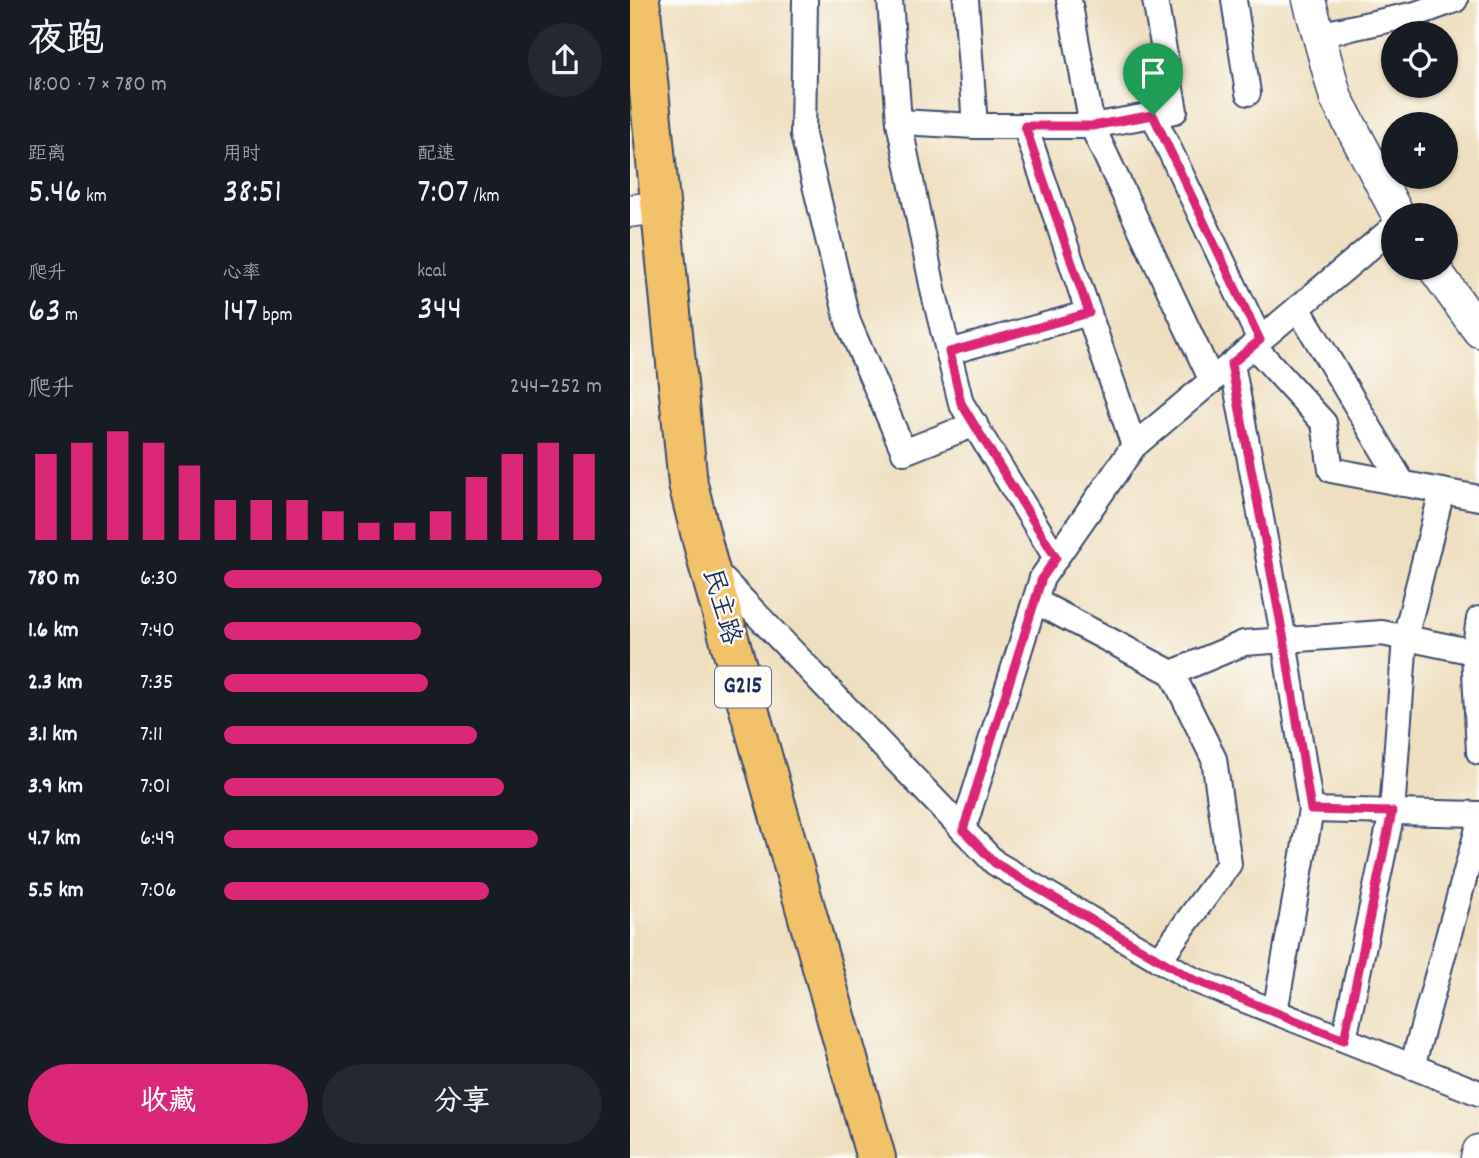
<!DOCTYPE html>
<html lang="zh">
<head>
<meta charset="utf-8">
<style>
  body { margin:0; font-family:Dekko,"LXGW WenKai TC",sans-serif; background:#242831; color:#f1f3f6; height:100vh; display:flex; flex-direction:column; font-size:26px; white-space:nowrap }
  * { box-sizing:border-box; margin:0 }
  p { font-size:23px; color:#9ea1a6 }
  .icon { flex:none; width:38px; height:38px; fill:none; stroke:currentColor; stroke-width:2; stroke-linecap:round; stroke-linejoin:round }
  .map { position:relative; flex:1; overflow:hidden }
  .panel { display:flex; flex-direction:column; background:#171b24; width:630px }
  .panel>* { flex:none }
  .controls { position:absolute; left:751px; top:21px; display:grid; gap:14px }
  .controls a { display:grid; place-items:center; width:77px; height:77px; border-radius:50%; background:#171b24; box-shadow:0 2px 5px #0004; font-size:35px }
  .pin { position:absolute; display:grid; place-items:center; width:60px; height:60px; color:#fff; margin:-72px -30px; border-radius:50% 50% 50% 0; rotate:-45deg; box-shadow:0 0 7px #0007 }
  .pin .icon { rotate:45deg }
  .round { display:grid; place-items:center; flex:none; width:74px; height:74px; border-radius:37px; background:#242831 }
  .summary { display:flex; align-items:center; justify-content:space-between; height:119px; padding:0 28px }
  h1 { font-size:38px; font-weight:600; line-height:52px }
  .figures { display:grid; grid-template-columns:repeat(3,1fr); gap:10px; height:119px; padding:7px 28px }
  .figures div { display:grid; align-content:center }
  .figures b { font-size:35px; font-weight:600 }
  .figures small { font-size:19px; font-weight:400 }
  .figures p { font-size:19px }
  .chart { height:196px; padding:14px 28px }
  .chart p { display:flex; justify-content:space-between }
  .chart svg { width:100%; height:126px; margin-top:7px; stroke:#db2777; stroke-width:6 }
  .button { display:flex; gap:14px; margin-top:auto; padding:14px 28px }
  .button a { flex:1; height:80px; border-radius:42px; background:#db2777; color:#fff; font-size:28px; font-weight:600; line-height:80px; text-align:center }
  .button a+a { background:#242831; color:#f1f3f6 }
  ul { padding:0 28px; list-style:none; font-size:23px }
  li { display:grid; grid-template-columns:112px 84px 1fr; align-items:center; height:52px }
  li i { height:18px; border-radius:9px; background:#db2777 }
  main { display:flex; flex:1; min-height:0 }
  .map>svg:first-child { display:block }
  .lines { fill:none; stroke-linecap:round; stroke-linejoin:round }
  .minor-casing { stroke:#3b496d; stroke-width:28 }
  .tertiary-casing { stroke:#3b496d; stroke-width:35 }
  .trunk-casing { stroke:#3b496d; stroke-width:42 }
  .minor { stroke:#fff; stroke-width:24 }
  .tertiary { stroke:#fff; stroke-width:32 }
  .trunk { stroke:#f2c26a; stroke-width:38 }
  .route-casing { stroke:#fff; stroke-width:14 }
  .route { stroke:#db2777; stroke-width:9 }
  .labels { text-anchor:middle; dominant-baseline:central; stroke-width:5; stroke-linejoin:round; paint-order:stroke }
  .shield { fill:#fdfcf7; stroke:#5f6c8c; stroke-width:2 }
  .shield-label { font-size:24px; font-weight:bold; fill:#1b2f5e }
  .street-label { font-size:26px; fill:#1b2f5e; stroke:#fdfcf7 }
</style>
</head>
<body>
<main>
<section class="panel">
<div class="summary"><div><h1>夜跑</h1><p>18:00 · 7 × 780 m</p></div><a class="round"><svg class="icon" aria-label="share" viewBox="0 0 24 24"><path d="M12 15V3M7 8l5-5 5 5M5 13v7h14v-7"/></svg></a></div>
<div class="figures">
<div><p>距离</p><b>5.46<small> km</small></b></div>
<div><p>用时</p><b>38:51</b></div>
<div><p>配速</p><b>7:07<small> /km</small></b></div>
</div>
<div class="figures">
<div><p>爬升</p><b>63<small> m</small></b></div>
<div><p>心率</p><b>147<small> bpm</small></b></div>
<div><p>kcal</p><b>344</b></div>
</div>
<div class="chart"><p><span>爬升</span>244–252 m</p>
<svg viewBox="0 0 160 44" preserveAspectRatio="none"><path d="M5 44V14M15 44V10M25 44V6M35 44V10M45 44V18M55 44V30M65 44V30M75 44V30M85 44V34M95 44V38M105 44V38M115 44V34M125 44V22M135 44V14M145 44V10M155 44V14"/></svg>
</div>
<ul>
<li><b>780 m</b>6:30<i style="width:100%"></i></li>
<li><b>1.6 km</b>7:40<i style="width:52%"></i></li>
<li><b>2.3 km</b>7:35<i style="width:54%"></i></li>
<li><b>3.1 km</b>7:11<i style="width:67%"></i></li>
<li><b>3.9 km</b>7:01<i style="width:74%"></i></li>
<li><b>4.7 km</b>6:49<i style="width:83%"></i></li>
<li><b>5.5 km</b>7:06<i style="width:70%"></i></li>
</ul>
<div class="button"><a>收藏</a><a>分享</a></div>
</section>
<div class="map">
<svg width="849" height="1158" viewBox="0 0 849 1158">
  <rect width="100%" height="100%" fill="#fdfcf7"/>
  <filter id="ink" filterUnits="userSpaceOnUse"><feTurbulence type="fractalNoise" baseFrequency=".0143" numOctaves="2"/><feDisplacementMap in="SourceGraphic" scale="14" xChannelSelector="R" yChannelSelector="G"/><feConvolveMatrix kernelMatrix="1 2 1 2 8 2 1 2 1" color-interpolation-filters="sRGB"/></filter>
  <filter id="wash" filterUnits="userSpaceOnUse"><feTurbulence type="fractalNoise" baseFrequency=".00686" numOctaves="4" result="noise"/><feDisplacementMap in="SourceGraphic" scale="28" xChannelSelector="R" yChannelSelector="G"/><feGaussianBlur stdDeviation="1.57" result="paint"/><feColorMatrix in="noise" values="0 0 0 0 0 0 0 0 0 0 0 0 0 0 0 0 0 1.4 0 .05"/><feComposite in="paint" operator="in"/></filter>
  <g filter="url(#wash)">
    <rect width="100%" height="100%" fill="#efdfbf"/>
  </g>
  <g filter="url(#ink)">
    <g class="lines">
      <defs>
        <g id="minor">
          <polyline points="175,0 173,135 218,322 274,452 345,424"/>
          <polyline points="260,0 269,122 304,294 331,403 426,558"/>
          <polyline points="336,0 345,126"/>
          <polyline points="439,0 462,126 582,381"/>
          <polyline points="604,0 618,93"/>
          <polyline points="688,35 786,14 825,0"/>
          <polyline points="523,115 630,340"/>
          <polyline points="269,122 345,126 462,126 545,111 525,0"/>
          <polyline points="395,126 504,446"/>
          <polyline points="668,308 773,484"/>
          <polyline points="623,345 694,423 701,470 849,498"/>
          <polyline points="319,352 459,313"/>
          <polyline points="602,364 654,640 681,810 645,1012"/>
          <polyline points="84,570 365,863 562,979 849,1093"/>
          <polyline points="405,601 542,673 584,759 599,864 529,960"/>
          <polyline points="849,619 844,652 849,752"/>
          <polyline points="542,673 614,643 752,633 849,653"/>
          <polyline points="681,810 849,814"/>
          <polyline points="333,830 412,578 504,446 763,228"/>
          <polyline points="714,1039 762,812 775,638 812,491"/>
          <polyline points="782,1067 849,825"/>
        </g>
        <g id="tertiary">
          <polyline points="679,0 706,98 768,215"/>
          <polyline points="0,211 31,207"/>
          <polyline points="804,268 849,331"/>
          <polyline points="847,1158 849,1151"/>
        </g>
        <polyline id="trunk" points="10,0 58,484 78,564 246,1158"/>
      </defs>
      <!-- minor casing -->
      <use href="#minor" class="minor-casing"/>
      <!-- tertiary casing -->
      <use href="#tertiary" class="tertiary-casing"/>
      <!-- trunk casing -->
      <use href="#trunk" class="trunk-casing"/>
      <!-- minor -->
      <use href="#minor" class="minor"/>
      <!-- tertiary -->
      <use href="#tertiary" class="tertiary"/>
      <!-- trunk -->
      <use href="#trunk" class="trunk"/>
    </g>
  </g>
  <g class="lines" filter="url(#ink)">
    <defs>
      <polygon id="route" points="523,115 630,340 601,364 654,640 681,810 762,812 714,1040 562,979 365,863 333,830 412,578 426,558 331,403 319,352 459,313 395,126 462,126"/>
    </defs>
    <!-- route casing -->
    <use href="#route" class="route-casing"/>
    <!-- route -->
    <use href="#route" class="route"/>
  </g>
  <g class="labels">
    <!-- shield labels -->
    <rect class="shield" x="85" y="666.5" width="56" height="41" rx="5"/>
    <g class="shield-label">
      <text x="113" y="687">G215</text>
    </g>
    <!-- street labels -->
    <g class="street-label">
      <text transform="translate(90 607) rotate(74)">民主路</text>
    </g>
  </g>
</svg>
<div class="controls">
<a><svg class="icon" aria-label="locate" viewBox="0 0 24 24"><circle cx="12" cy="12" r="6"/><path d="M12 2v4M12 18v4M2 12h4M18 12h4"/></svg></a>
<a>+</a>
<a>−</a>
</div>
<div class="pin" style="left:523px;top:115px;background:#1e9e55"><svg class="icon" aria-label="arrive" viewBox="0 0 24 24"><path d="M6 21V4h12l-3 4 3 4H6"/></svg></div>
</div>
</main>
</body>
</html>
